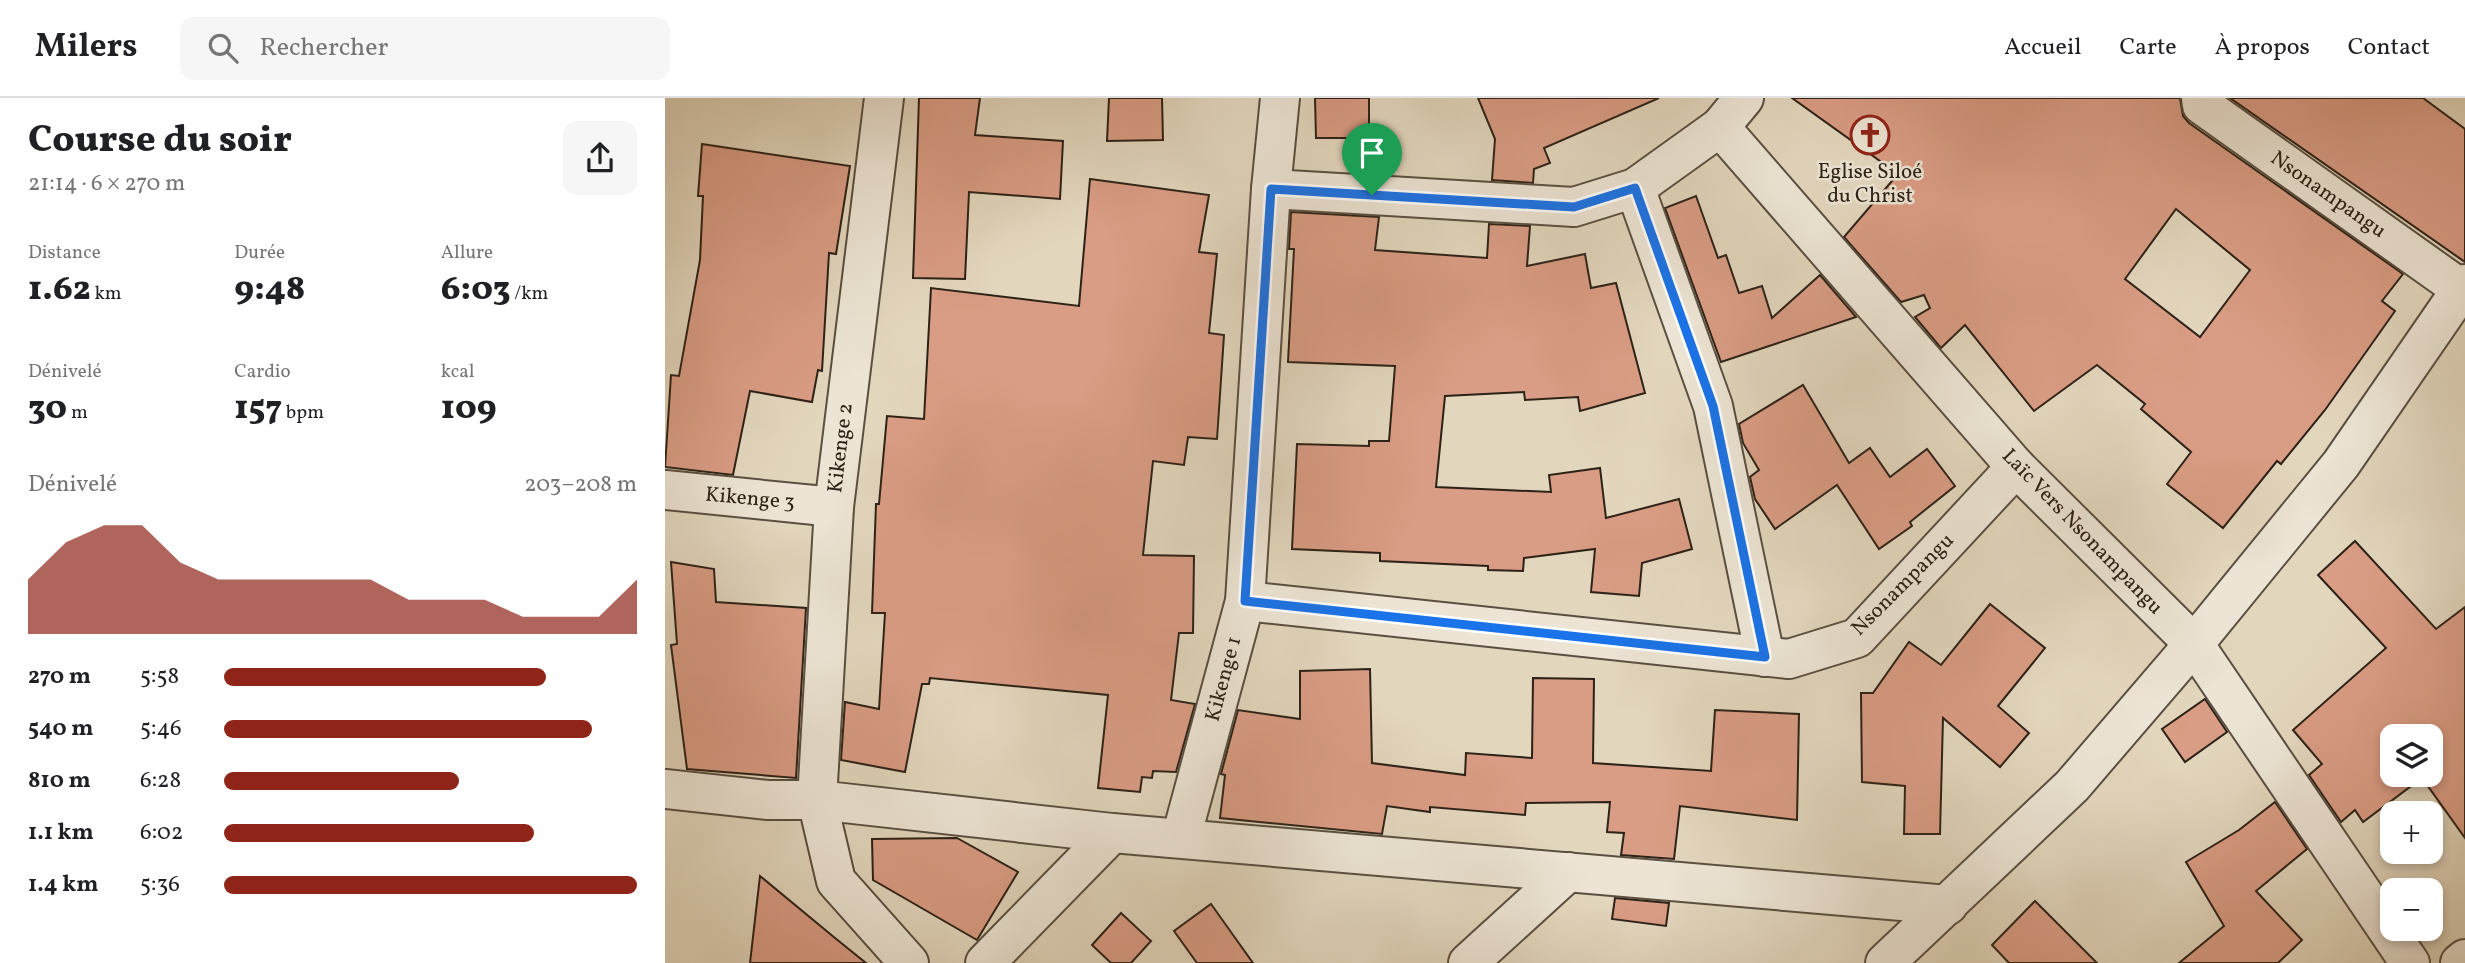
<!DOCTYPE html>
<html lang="fr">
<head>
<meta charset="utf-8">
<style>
  body { margin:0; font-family:Vollkorn,serif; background:#f6f6f6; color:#202124; height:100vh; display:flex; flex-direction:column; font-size:26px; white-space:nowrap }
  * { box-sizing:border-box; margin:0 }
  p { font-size:23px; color:#757577 }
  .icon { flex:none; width:38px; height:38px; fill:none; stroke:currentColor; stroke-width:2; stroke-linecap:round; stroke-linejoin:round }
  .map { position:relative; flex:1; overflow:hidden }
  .side { display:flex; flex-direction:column; background:#fff; width:665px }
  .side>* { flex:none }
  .buttons { position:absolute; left:1715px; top:626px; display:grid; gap:14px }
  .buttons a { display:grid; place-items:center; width:63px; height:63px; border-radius:14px; background:#fff; box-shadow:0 4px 10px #0003; font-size:35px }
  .pin { position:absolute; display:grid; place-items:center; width:60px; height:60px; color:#fff; margin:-72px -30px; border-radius:50% 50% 50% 0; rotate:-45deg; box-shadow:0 0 7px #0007 }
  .pin .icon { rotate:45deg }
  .round { display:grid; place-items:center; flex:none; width:74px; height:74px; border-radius:14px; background:#f6f6f6 }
  .head { display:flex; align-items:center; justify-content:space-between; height:119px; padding:0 28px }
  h1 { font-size:38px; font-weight:800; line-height:52px }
  .stats { display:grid; grid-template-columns:repeat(3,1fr); gap:10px; height:119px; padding:7px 28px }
  .stats div { display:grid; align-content:center }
  .stats b { font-size:35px; font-weight:800 }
  .stats small { font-size:19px; font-weight:400 }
  .stats p { font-size:19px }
  .chart { height:196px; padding:14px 28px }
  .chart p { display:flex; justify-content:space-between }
  .chart svg { width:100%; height:126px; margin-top:7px; fill:#8f2418; opacity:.7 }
  ul { padding:0 28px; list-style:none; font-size:23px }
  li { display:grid; grid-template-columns:112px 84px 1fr; align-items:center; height:52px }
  li i { height:18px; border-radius:9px; background:#8f2418 }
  header { display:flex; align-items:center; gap:42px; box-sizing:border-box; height:98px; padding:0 35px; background:#fff; border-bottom:2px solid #e0e0e0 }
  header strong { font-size:33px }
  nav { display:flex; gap:38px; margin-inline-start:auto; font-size:24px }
  .search { width:490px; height:63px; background:#f6f6f6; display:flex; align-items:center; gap:18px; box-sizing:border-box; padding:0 24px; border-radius:14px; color:#757577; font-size:26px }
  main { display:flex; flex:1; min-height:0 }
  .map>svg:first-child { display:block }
  .building { fill:#d99c84; stroke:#2d2217; stroke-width:2; fill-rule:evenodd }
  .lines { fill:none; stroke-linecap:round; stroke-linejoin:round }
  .minor-casing { stroke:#5a4f40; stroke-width:42 }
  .minor { stroke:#ece4d4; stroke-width:38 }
  .route-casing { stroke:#fff; stroke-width:14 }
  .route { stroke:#1a73e8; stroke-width:9 }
  .labels { text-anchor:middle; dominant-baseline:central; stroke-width:5; stroke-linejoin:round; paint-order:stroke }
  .poi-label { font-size:21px; fill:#2d2217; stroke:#ece4d4 }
  .street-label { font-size:21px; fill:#2d2217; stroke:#ece4d4 }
</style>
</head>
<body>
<header>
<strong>Milers</strong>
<div class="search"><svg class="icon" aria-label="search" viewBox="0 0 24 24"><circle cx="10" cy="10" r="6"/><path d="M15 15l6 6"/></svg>Rechercher</div>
<nav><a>Accueil</a><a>Carte</a><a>À propos</a><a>Contact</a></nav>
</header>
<main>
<section class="side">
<div class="head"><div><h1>Course du soir</h1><p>21:14 · 6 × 270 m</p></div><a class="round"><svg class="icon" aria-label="share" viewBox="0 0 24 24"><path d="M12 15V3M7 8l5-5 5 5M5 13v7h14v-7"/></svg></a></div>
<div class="stats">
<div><p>Distance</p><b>1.62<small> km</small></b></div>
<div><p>Durée</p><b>9:48</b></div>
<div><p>Allure</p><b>6:03<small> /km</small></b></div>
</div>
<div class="stats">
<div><p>Dénivelé</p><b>30<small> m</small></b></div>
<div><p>Cardio</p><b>157<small> bpm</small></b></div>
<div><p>kcal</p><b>109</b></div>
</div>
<div class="chart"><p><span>Dénivelé</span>203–208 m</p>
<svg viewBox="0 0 160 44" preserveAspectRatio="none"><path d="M0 44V25L10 12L20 6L30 6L40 19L50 25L60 25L70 25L80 25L90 25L100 32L110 32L120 32L130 38L140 38L150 38L160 25V44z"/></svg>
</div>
<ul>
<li><b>270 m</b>5:58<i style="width:78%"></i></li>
<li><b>540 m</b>5:46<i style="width:89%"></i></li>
<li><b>810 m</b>6:28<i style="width:57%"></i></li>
<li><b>1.1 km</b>6:02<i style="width:75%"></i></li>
<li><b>1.4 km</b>5:36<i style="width:100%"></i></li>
</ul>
</section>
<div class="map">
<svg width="1800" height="865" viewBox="0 0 1800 865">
  <rect width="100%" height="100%" fill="#e2d6bd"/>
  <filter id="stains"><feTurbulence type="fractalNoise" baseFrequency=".00286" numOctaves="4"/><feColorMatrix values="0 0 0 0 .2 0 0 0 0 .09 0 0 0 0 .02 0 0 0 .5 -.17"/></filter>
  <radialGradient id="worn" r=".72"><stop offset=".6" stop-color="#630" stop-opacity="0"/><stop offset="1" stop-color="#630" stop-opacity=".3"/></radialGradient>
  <!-- building -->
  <g class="building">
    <polygon points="254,0 315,0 310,37 398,43 395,101 304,94 300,181 248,180"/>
    <polygon points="444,0 497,0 498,42 442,43"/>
    <polygon points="650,0 704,0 704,40 651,40"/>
    <polygon points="813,0 994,0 879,50 885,65 869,71 868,85 827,82 830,41"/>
    <path d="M1127,0h388l3,18 6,7 214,151 -21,27 13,10 -70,99 -44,54 -4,-3 -54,67 -56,-44 24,-32 -50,-43 4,-5 -48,-39 -63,46 -69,-86 -24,23 -26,-31 15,-9 -6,-13 -23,7 -57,-65 54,-63zM1511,111l74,61 -50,67 -75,-58z"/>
    <polygon points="1565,0 1758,0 1800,31 1800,164"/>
    <polygon points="37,46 185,68 171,156 164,155 157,273 153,272 147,304 85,293 68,377 0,369 6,277 14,278 35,162 38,98 33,98"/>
    <polygon points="425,81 544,97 534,154 552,156 544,235 559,237 552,341 523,339 519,367 488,363 478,457 529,458 528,535 514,535 506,602 530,606 511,674 488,673 487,680 477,679 475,694 433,690 443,597 265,580 264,586 257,586 240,674 176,662 180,604 214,611 220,515 207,515 211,406 214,406 222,318 259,321 266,190 414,208"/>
    <polygon points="1031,98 1053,160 1061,157 1074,195 1097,188 1107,220 1155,177 1191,219 1056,264 1000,110"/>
    <polygon points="626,114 714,119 710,152 822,160 824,126 865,128 862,168 920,156 926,190 951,185 980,295 915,313 913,299 860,302 859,294 780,298 771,389 886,394 884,377 935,370 941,420 1014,401 1027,451 977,465 974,498 926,494 930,451 859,460 858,473 823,472 823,468 715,463 715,455 627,451 632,346 704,348 704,343 724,343 730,268 623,264 629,151 624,151"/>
    <polygon points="1138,287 1184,365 1205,350 1225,379 1262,351 1290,388 1245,424 1247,428 1214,451 1172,387 1110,431 1090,401 1085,379 1094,372 1078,345 1074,326"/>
    <path d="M1690,443l81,88 29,-22v231l-43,-60 -59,44 -8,-12 -14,12 -32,-47 13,-11 -29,-34 93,-82 -68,-73zM1727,639h39v38h-39z"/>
    <polygon points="6,464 49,471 51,504 141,510 131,680 22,671 6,547 12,546"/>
    <polygon points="1325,506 1380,550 1333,608 1364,635 1335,669 1278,620 1275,736 1239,736 1240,688 1197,684 1196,595 1208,595 1244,544 1276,567"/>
    <polygon points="705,571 707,665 800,677 801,655 867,660 868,580 929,581 928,665 1046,673 1050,612 1134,616 1132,722 1015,708 1009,761 956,757 959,735 942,734 945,704 861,705 860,717 765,709 765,714 722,708 717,736 555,720 560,677 556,676 573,612 635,621 635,573"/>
    <polygon points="1540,601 1562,634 1520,664 1497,631"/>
    <polygon points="1610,704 1642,751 1591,793 1637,842 1613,865 1514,865 1559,828 1521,764 1574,732"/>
    <polygon points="292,740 353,774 312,842 208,782 207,741"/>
    <polygon points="95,778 170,840 201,865 85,865"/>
    <polygon points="950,800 1004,805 1001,828 947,821"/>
    <polygon points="1370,803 1432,865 1344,865 1327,847"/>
    <polygon points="546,806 588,865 532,865 509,833"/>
    <polygon points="456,815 486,843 466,865 446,865 427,847"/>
  </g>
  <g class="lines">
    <defs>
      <g id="minor">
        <polyline points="219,0 169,409 152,702 171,783 244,865"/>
        <polyline points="1536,0 1537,7 1796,191"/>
        <polyline points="1055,29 1351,369 1529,546 1745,865"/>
        <polyline points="970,90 1048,308 1100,559"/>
        <polyline points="606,91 909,109 970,90 1055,29 1079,0"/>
        <polyline points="0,392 169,409"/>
        <polyline points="580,503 1124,561 1192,540 1351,369"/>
        <polyline points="0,691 103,702 152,702 447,735 1283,807"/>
        <polyline points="516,740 580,503 606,91 615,0"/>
        <polyline points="320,865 447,735"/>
        <polyline points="803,865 903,774"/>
        <polyline points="1220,865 1407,688 1529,546 1676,366 1800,186"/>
        <polyline points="1795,865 1800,861"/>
      </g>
    </defs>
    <!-- minor casing -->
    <use href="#minor" class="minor-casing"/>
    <!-- minor -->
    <use href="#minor" class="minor"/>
  </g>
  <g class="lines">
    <defs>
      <polygon id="route" points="970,90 1048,308 1100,559 580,503 606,91 909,109"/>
    </defs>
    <!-- route casing -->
    <use href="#route" class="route-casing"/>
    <!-- route -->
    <use href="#route" class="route"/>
  </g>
  <!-- icons -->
  <defs>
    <symbol id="church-ring" viewBox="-11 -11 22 22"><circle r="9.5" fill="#ece4d4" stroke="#8f2418" stroke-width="1.5"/><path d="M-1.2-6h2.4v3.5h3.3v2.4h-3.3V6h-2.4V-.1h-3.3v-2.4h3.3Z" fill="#8f2418"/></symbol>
  </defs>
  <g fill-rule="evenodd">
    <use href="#church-ring" x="1183" y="15" width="44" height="44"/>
  </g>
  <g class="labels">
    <!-- poi labels -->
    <g class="poi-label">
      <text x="1205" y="74">Eglise Siloé<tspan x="1205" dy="24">du Christ</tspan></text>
    </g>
    <!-- street labels -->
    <g class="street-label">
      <text transform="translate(1663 97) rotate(35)">Nsonampangu</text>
      <text transform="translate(176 350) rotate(-83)">Kikenge 2</text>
      <text transform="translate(85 401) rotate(5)">Kikenge 3</text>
      <text transform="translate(1417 434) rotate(46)">Laïc Vers Nsonampangu</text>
      <text transform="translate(1238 487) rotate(-45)">Nsonampangu</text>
      <text transform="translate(559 581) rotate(-75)">Kikenge 1</text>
    </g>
  </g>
  <rect width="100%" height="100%" filter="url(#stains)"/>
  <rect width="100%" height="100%" fill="url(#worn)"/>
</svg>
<div class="buttons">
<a><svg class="icon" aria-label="layers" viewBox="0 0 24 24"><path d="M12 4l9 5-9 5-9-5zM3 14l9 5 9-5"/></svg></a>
<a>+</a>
<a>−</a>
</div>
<div class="pin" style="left:707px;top:97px;background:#1e9e55"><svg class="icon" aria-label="arrive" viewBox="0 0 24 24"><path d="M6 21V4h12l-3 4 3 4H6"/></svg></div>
</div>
</main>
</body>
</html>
